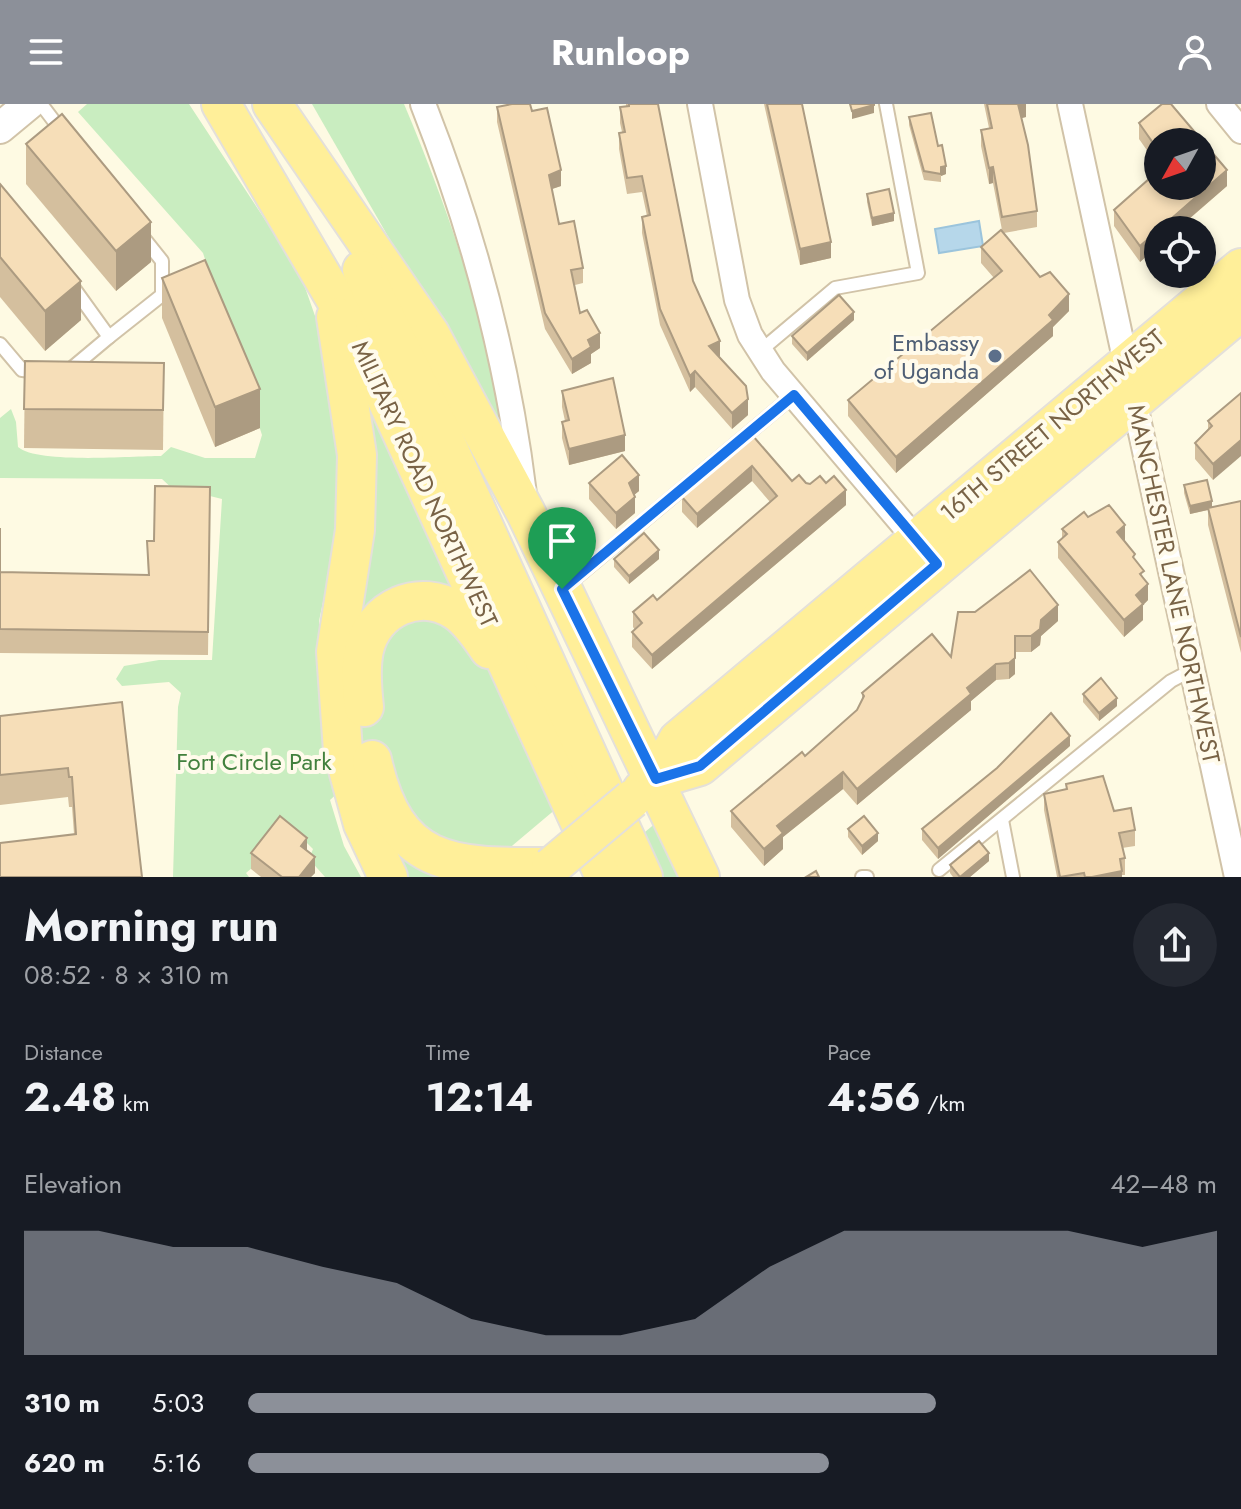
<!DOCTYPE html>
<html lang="en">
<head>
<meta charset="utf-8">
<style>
  body { margin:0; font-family:Jost,sans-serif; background:#242831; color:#f1f3f6; height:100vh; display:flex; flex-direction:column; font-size:30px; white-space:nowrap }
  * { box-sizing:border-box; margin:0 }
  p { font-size:26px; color:#9ea1a6 }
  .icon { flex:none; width:44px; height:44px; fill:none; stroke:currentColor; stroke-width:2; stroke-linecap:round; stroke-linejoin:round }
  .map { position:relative; height:773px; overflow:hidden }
  .sheet { display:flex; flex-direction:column; background:#171b24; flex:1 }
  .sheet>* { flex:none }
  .needle { width:52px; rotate:230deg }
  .fabs { position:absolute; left:1144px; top:24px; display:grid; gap:16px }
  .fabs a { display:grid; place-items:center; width:72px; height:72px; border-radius:50%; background:#171b24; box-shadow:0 4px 12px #0003; font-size:40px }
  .pin { position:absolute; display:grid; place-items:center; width:68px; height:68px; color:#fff; margin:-82px -34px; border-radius:50% 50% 50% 0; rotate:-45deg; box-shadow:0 0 8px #0007 }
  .pin .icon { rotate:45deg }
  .round { display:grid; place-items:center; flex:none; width:84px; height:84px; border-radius:42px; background:#242831 }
  .summary { display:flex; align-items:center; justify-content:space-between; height:136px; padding:0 24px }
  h1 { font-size:44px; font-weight:700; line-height:60px }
  .metrics { display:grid; grid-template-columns:repeat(3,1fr); gap:12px; height:136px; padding:8px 24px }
  .metrics div { display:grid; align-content:center }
  .metrics b { font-size:40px; font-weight:700 }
  .metrics small { font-size:22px; font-weight:400 }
  .metrics p { font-size:22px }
  .chart { height:224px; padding:16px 24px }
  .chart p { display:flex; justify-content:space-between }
  .chart svg { width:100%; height:144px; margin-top:8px; fill:#8c9099; opacity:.7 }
  ul { padding:0 24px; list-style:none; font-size:26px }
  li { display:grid; grid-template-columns:128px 96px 1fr; align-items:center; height:60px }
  li i { height:20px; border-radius:10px; background:#8c9099 }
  header { display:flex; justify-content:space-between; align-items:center; height:104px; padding:0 24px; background:#8c9099; color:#fff; font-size:36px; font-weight:700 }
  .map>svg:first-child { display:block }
  .green { fill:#c9edc0 }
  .water { fill:#b6d7ea; stroke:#9bc4dc; stroke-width:2 }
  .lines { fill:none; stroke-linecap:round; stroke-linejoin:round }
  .service-casing { stroke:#d1c3a8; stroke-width:16 }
  .minor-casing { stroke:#d1c3a8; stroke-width:28 }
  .tertiary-casing { stroke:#d1c3a8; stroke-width:34 }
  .primary-casing { stroke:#e4e0da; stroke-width:42 }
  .service { stroke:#fff; stroke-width:12 }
  .minor { stroke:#fff; stroke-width:24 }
  .tertiary { stroke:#fff; stroke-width:30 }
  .primary { stroke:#ffef99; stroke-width:38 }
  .primary-bridge-casing { stroke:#e4e0da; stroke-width:42; stroke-linecap:butt }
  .primary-bridge { stroke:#ffef99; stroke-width:38 }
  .wall { fill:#d4bf9e }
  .shaded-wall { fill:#ac9b81 }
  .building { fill:#f6deb8; stroke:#ac9b81; stroke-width:2 }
  .route-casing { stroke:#fff; stroke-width:16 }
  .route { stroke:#1a73e8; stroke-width:10 }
  .service-dot { fill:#5c6f8a; stroke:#fffbeb; stroke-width:3 }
  .labels { text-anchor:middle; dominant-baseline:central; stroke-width:8; stroke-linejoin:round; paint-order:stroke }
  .service-label { font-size:24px; fill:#4e5e75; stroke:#fffbeb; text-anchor:end }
  .street-label { font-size:24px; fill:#796346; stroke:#fffbeb }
  .park-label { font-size:24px; fill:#42803d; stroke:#fffbeb }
</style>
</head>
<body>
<header><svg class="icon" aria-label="menu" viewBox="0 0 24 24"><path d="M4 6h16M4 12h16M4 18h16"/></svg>Runloop<svg class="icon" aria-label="person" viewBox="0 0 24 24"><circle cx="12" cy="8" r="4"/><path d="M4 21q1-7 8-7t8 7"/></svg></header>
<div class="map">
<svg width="1241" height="773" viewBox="0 0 1241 773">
  <rect width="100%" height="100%" fill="#fefae3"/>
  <!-- green -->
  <g class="green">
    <path d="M87,0h102l111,169 36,103 7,88 -7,76 -17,81 3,81 19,88 -11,10 14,46 17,31h-36l-16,-18 4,-10 -12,-12 -12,-1 -43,37 3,4h-76l5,-170 3,-14 -12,-11 -47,4 -6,-7 8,-13 35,-6h53l10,-161 -24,-6 -22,-1 -14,-13 -162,-1v-60l11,-9 5,13 2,25c20,17 112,9 143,9l10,-9 34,11h50l7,-23 -59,-182 -125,-141z"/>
    <path d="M312,0h92c45,107 84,220 101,336z"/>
    <polygon points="359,271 557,704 475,773 403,773 350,606"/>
    <polygon points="681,698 714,773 591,773"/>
  </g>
  <!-- water -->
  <polygon class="water" points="979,117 983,142 939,149 935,125"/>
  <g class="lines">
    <defs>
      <g id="service">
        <polyline points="41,0 63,29"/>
        <polyline points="109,233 162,191 162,157 142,132"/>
        <polyline points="0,240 22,266 41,268"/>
        <polyline points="759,248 835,184 918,169 886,0"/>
        <polyline points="66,269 109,233 73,183"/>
        <polyline points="566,482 794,291"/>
        <polyline points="1002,716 1013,773"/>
        <polyline points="939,766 1171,577 1192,566"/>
        <polyline points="862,773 867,773"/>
      </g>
      <g id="minor">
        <path d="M423,0c49,124 85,258 101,390"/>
        <polyline points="700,0 737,196 750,231 773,267 924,445"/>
        <polyline points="1070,0 1237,773"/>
        <polyline points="1219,0 1241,27"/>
      </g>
      <polyline id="tertiary" points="0,24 29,0"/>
      <g id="primary">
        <polyline points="221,0 359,235 605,773"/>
        <polyline points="272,0 430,230 526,409 700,773"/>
        <polyline points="362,166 439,324 643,773"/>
        <polyline points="336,213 357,351 355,426 336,548 343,647 363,720 388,773"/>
        <path d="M364,603c-2,-18 -4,-39 0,-57 9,-42 56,-63 92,-39 14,9 24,25 33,38"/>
        <path d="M372,656c24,110 82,107 179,107"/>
        <polyline points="656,675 700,662 1241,207"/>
        <polyline points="642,686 656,675 678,636 1241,164"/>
      </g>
    </defs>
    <!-- service casing -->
    <use href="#service" class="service-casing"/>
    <!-- minor casing -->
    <use href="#minor" class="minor-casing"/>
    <!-- tertiary casing -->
    <use href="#tertiary" class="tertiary-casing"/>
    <!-- primary casing -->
    <use href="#primary" class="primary-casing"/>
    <!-- service -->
    <use href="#service" class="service"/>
    <!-- minor -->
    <use href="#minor" class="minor"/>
    <!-- tertiary -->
    <use href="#tertiary" class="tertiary"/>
    <!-- primary -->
    <use href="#primary" class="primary"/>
    <defs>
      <polyline id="primary-bridge" points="551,763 632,695"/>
    </defs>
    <!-- primary-bridge casing -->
    <use href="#primary-bridge" class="primary-bridge-casing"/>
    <!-- primary-bridge -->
    <use href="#primary-bridge" class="primary-bridge"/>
  </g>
  <!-- wall -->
  <g class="wall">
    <polygon points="626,0 658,0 693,177 720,252 719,253 748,311 732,325 695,283 690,288 660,221 642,129 642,113 647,112 642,88 627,90 619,45 619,29 622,28 620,19 620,3 626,2"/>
    <polygon points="764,0 802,0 831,154 800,161"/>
    <polygon points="984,0 1026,0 1026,13 1021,14 1037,107 1037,123 1004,129 1069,207 1053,223 1053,232 896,369 848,312 848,296 994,174 981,159 981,143 1002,126 993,79 989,80 981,42 981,26 989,24"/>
    <polygon points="497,3 532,7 561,82 552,85 559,120 583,164 583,179 575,181 580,209 600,244 591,250 591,259 572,270 545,225 497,18"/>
    <polygon points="909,13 938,42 946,70 941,72 941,78 924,76 909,21"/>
    <polygon points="1139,19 1227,82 1140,158 1114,122 1114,106 1202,82 1158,38 1158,62 1139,35"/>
    <polygon points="26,40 151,158 116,187 26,80"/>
    <polygon points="0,80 81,216 45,247 0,193"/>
    <polygon points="867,90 894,117 872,122 867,98"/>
    <polygon points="162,174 260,324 215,343 162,214"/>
    <polygon points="854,216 807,257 792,240 792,232"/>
    <polygon points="25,257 164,259 163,346 24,344"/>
    <polygon points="562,287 625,347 569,361 562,334 562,318 565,317 562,303"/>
    <polygon points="1241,289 1213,376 1195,355 1195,339 1208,325 1208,317"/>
    <polygon points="753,332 792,377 806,379 846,401 652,565 632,543 632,528 635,526 633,523 633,508 657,496 770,398 752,377 697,424 682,408 682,393"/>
    <polygon points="589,379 639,387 634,391 635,409 616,425 589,395"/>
    <polygon points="1184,381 1212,404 1241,397 1241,549 1208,421 1208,406 1190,410 1184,389"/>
    <polygon points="210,383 208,551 0,549 0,424 0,468 148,471 147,437 154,437"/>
    <polygon points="1088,413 1125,437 1125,438 1135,456 1144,475 1148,496 1143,501 1143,516 1124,533 1058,454 1058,438 1062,434 1062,425"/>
    <polygon points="614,455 659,455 629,480 614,463"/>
    <polygon points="1058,517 1041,532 1040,541 1031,548 1015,548 1015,570 1009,575 996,576 971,597 971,606 857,701 843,685 783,733 783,745 764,762 731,723 731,707 805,652 857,606 862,596 862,589 951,553"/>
    <polygon points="1083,590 1117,602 1099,617 1083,598"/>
    <polygon points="122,598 142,773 74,730 72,703 69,703 68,693 0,701 0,612"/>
    <polygon points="1070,642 938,755 922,736 922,725"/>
    <polygon points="1066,680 1114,707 1135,726 1135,742 1122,744 1125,754 1125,771 1122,771 1122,773 1057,773 1044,706 1044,690 1066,686"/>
    <polygon points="848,725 878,737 862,751 848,733"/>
    <polygon points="307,747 315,769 311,773 261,773 251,765 251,749"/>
    <polygon points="989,757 970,773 953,773 950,769 950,761"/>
  </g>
  <!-- shaded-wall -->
  <g class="shaded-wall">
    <polygon points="1018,0 1026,0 1026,13 1018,15"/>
    <polygon points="874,1 874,9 852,15 852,7"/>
    <polygon points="946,62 946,70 941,72 941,78 941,63"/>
    <polygon points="993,63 993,79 989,80 989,64"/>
    <polygon points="561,66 561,82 549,86 549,71"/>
    <polygon points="1227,66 1227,82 1176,126 1158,126 1158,142 1140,158 1140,142"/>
    <polygon points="894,109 894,117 872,122 872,114"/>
    <polygon points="151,118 151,158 116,187 116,147"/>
    <polygon points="831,138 831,154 800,161 800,145"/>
    <polygon points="81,177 81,216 45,247 45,207"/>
    <polygon points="1069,190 1069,207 1053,223 1053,232 896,369 896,353 1049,211"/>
    <polygon points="854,208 854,216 807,257 807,249"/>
    <polygon points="600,229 600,244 591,250 591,259 572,270 572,255 588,236"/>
    <polygon points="720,237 720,252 709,257 709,242"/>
    <polygon points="695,267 695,283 690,288 690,272"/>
    <polygon points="260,285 260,324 215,343 215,303"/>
    <polygon points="748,295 748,311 732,325 732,309"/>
    <polygon points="625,331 625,347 569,361 569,345"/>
    <polygon points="1241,336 1241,352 1213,376 1213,360"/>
    <polygon points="752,362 752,377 697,424 697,410"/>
    <polygon points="639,371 639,387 629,395 629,379"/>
    <polygon points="846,386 846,401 652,565 652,551"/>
    <polygon points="635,393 635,409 616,425 616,409"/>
    <polygon points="1212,397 1212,405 1190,410 1190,402"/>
    <polygon points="1125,421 1125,437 1117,444 1117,428"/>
    <polygon points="659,446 659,455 629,480 629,472"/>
    <polygon points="1148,480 1148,496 1143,501 1143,516 1124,533 1124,516 1136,491"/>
    <polygon points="1058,501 1058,517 1041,532 1040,541 1031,548 1031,532 1041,516"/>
    <polygon points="1015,554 1015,570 1009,575 1009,559"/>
    <polygon points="996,560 996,576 971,597 971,606 857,701 857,685 967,584"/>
    <polygon points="1117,594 1117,602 1099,617 1099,609"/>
    <polygon points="1070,632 1070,642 938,755 938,744"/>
    <polygon points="843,668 843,685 783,733 783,745 764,762 764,745 777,722"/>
    <polygon points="878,729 878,737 862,751 862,742"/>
    <polygon points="307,734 307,750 301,742"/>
    <polygon points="989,749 989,757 970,773 960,773"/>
    <polygon points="315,753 315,769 311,773 299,773"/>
    <polygon points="1122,767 1122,773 1092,773"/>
  </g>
  <!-- building -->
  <g class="building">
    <polygon points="512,0 530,0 532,7 547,4 561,66 549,71 559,120 574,117 583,164 571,166 580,209 587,206 600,229 588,236 591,243 572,255 545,209 497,3"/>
    <polygon points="629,0 658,0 693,177 720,237 709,242 746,282 748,295 732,309 695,267 690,272 660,205 642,113 650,111 642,72 627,74 619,29 625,28 620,3 629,2"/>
    <polygon points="767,0 802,0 831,138 800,145"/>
    <polygon points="850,0 874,0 874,1 852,7"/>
    <polygon points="987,0 1018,0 1028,41 1037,107 1002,113 993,63 989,64 981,26 992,24"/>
    <polygon points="1162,0 1171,0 1227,66 1140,142 1114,106 1158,67 1158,82 1202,82 1202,38 1158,38 1158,46 1139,19"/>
    <polygon points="931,9 938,42 942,41 946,62 941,63 941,70 924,67 909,13"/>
    <polygon points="62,10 151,118 116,147 26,40"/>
    <polygon points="0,80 81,177 45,207 0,153"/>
    <polygon points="889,85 894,109 872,114 867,90"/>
    <polygon points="1001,126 1040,173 1050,168 1069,190 1049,211 1053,216 896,353 848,296 1002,167 981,143"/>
    <polygon points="205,156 260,285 215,303 162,174"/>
    <polygon points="839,191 854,208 807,249 792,232"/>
    <polygon points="25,257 164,259 163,306 24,305"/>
    <polygon points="613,274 625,331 569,345 562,318 569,316 562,287"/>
    <polygon points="1241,289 1241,336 1213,360 1195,339 1212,322 1208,317"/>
    <polygon points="753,332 792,377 799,371 806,379 810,380 820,372 826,379 834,372 846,386 652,551 632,528 642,519 633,508 653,491 657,496 777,392 752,362 697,410 682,393"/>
    <polygon points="622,351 639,371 629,379 635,393 616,409 589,379"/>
    <polygon points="1207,376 1212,397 1190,402 1184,381"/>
    <polygon points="155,382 210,383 208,528 0,525 0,424 0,468 149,471 147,437 154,437"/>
    <polygon points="1241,397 1241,533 1208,404"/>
    <polygon points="1109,401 1125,421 1117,428 1135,450 1133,453 1144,467 1140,470 1148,480 1136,491 1143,500 1124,516 1058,438 1067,430 1062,425 1084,408 1088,413"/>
    <polygon points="644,429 659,446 629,472 614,455"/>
    <polygon points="1030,466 1058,501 1041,516 1040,525 1031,532 1015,532 1015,554 1009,559 996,560 967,584 971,590 857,685 843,668 777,722 783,729 764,745 731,707 802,648 805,652 857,606 864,592 862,589 932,530 951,553 958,508 975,508"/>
    <polygon points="1101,574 1117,594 1099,609 1083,590"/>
    <polygon points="122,598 142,773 0,773 0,739 76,730 72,673 69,673 68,664 0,671 0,612"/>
    <polygon points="1051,609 1070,632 938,744 922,725 997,664"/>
    <polygon points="1103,672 1114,707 1131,704 1135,726 1119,729 1125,754 1120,755 1122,767 1092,773 1085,773 1084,769 1060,773 1044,690 1067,685 1066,680"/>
    <polygon points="280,712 307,734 301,742 315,753 299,773 282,773 251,749"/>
    <polygon points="864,712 878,729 862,742 848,725"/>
    <polygon points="979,737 989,749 960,773 950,761"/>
    <polygon points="816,767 819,773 806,773"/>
  </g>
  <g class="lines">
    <defs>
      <polygon id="route" points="794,291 937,460 700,662 656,675 562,485"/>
    </defs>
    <!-- route casing -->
    <use href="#route" class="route-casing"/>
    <!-- route -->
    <use href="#route" class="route"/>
  </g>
  <!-- markers -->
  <circle class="service-dot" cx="995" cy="252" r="8"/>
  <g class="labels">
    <!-- service labels -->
    <g class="service-label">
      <text x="979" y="238">Embassy<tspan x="979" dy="28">of Uganda</tspan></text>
    </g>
    <!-- street labels -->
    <g class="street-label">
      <text transform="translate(1052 321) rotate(-40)">16TH STREET NORTHWEST</text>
      <text transform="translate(425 380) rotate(65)">MILITARY ROAD NORTHWEST</text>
      <text transform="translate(1174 480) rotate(78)">MANCHESTER LANE NORTHWEST</text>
    </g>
    <!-- park labels -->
    <g class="park-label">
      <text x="254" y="657">Fort Circle Park</text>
    </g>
  </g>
</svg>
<div class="fabs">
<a><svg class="needle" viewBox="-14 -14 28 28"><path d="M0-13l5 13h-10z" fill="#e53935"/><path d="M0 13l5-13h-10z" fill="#9ea1a6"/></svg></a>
<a><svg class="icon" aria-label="locate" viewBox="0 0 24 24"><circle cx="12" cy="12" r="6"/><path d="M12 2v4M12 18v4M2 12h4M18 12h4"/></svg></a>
</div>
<div class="pin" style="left:562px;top:485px;background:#1e9e55"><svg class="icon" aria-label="arrive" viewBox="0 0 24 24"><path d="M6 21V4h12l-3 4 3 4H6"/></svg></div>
</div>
<section class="sheet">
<div class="summary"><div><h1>Morning run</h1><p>08:52 · 8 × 310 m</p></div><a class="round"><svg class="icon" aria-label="share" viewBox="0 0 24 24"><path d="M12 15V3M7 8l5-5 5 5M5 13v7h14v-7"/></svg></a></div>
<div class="metrics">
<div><p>Distance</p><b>2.48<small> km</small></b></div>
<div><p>Time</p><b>12:14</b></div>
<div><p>Pace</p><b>4:56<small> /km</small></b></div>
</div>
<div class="chart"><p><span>Elevation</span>42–48 m</p>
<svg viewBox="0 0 160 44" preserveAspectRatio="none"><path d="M0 44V6L10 6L20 11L30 11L40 17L50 22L60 33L70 38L80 38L90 33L100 17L110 6L120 6L130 6L140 6L150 11L160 6V44z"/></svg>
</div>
<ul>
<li><b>310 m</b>5:03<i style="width:71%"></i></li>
<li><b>620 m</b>5:16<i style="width:60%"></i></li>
</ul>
</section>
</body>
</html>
